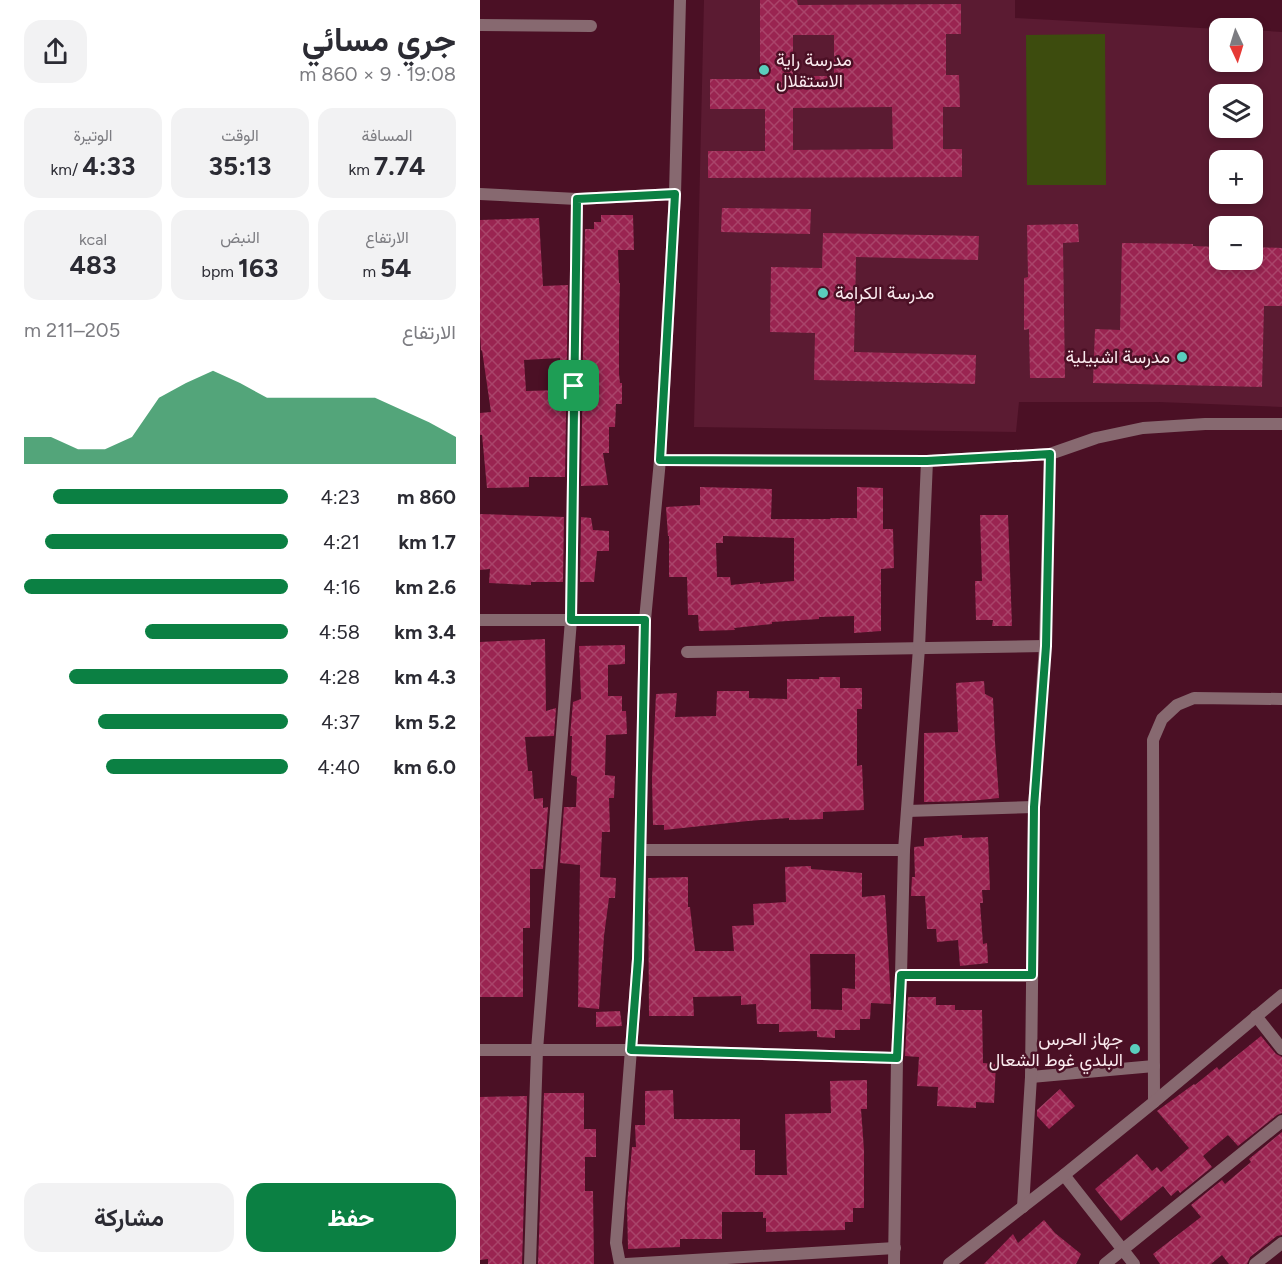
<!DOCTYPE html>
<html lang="ar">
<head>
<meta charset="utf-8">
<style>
  body { margin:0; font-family:Figtree,Vazirmatn,sans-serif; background:#f2f2f3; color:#2b2b33; direction:rtl; height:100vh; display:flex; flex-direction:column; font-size:22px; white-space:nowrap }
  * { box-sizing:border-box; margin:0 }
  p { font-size:20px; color:#7c7c81 }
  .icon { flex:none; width:33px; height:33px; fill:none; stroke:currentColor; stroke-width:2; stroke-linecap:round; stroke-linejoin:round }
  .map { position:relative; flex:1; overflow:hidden; direction:ltr }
  .panel { display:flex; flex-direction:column; background:#fff; width:480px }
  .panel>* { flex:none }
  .needle { width:39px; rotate:176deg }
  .fabs { position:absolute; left:729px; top:18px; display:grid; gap:12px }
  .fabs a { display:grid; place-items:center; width:54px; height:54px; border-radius:12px; background:#fff; box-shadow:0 3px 9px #0003; font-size:30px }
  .pin { position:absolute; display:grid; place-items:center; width:51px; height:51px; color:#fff; margin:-26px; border-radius:12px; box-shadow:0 3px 9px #0006 }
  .round { display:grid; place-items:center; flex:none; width:63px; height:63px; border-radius:18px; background:#f2f2f3 }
  .head { display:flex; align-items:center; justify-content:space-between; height:102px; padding:0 24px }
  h1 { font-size:33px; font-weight:700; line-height:45px }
  .stats { display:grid; grid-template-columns:repeat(3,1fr); gap:9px; height:102px; padding:6px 24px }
  .stats div { display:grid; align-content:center; border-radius:15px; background:#f2f2f3; text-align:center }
  .stats b { font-size:26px; font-weight:700 }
  .stats small { font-size:16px; font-weight:400 }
  .stats p { font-size:16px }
  .chart { height:168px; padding:12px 24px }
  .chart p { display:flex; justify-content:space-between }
  .chart svg { width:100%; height:108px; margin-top:6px; fill:#0b8043; opacity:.7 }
  .button { display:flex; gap:12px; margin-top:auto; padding:12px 24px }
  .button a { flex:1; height:69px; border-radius:18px; background:#0b8043; color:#fff; font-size:24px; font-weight:700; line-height:69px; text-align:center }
  .button a+a { background:#f2f2f3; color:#2b2b33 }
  ul { padding:0 24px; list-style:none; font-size:20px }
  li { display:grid; grid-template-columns:96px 72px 1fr; align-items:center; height:45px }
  li i { height:15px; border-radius:8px; background:#0b8043 }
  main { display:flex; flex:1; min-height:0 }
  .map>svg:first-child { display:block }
  .built { fill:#5b1b32; fill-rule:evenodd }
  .grass { fill:#3d4c0e }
  .building { fill:url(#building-cross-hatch); fill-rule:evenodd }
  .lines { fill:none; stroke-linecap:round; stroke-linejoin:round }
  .street { stroke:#876970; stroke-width:12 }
  .route-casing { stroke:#fff; stroke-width:12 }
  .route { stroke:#0b8043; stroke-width:8 }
  .poi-dot { fill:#5acebd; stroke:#4b1025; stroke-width:2 }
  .labels { text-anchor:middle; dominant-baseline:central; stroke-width:5; stroke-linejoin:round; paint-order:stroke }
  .poi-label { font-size:18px; fill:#faeaee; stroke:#4b1025; text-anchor:start }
</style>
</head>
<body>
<main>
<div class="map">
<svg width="802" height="1264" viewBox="0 0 802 1264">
  <defs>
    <pattern id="building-cross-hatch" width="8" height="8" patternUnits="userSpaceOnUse" patternTransform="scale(1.5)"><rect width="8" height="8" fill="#9a2451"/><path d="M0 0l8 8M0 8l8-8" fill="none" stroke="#a9446a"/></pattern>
  </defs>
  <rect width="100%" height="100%" fill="#4b1025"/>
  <!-- built -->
  <path class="built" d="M224,0h311v18l204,11 1,33h32l1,-32 29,2v375l-123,-5h-140l-3,30 -322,-5zM740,94h32v34h-32zM740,160h32v34h-32zM740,226h32v34h-32z"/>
  <!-- grass -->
  <polygon class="grass" points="625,34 626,185 547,185 546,35"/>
  <!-- building -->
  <g class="building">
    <path d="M280,0h37l1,5 163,-1v30h-15v41h13l1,32h-17v42h19v28l-254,1v-27h57v-42h-55v-30h50zM313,35h41v41h-41zM412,107l1,42 -100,1v-42z"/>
    <polygon points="242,208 331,209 330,234 241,232"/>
    <polygon points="121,215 153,215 154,250 138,250 139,283 140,283 139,315 139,374 140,383 142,383 142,404 136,404 135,427 129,427 129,453 123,453 128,485 101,486 105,229 114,229 114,222 121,222"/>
    <path d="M59,218l4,68 25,-1 -3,192h-36v10l-42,1 -5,-53h-2v-22l11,-1 -9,-62 -1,1 -1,-18v-113zM80,358l1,32 -35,1 -2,-31z"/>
    <polygon points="598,224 599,242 583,243 585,378 550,378 549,329 544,330 544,278 548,277 547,225"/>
    <polygon points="343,233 499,236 498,260 376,257 374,352 496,355 495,384 334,380 335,333 290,332 291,267 342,268"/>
    <polygon points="642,243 713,244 713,246 740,247 740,260 772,260 772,247 802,248 802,306 784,306 782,387 613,383 615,329 640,330"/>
    <path d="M220,487l72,2 -1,30h60l-1,-1h27v-31l26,1v41h10l1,39 -13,1v62l-27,2v-17l-35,1v2l-47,3v2l-38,4 1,2 -36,1 -1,-16h-10l-1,-38h-18v-41h-1l-2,-29 34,-2zM243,536l71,2v43l-34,3v-2l-29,3 -1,-8h-13l-1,-34h7z"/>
    <polygon points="0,514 84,517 83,582 51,582 51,585 9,583 10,569 0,570"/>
    <polygon points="500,515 528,515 532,626 512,626 513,620 496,620 495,581 502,581"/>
    <polygon points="101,517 111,518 113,530 129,531 129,551 117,551 114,582 100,582"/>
    <polygon points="65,639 66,711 76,708 74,736 45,737 48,771 52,771 54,799 63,798 63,808 68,807 63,869 50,869 50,928 43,928 43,997 0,997 0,642"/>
    <polygon points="145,645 145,664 128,665 128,696 142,696 142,711 146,711 147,734 126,735 125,775 135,776 134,798 129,798 130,832 122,832 120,877 136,878 135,898 129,898 124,936 119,1009 98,1007 100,865 80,863 84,807 96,807 97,777 91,775 92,736 90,736 93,702 101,699 99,646"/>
    <polygon points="339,677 360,677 360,688 382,688 382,709 377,709 377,766 382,765 384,810 343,812 343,819 309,820 309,818 268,821 184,830 184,825 173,825 172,779 176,694 197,693 195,717 236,716 237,691 269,691 269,698 307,699 307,679 339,679"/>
    <polygon points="504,681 505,694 513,698 515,742 519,798 490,801 444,802 444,733 478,732 476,683"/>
    <polygon points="482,835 482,838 508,837 510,890 502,890 503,903 500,903 503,944 507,943 508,963 480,966 478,940 457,942 456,929 447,929 445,896 431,896 432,877 435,877 434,847 444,846 444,838"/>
    <path d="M331,866v3l51,4v24l23,-2 6,109 -20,-1 -1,16h-10v11h-25v8l-18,-1v-6l-38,1v-8h-22l-1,-20 -15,1v-9l-48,1 1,19h-45l-1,-138 40,-1v30h2l5,44h39l-2,-25 22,-1 -1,-21 33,-2 -1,-35zM330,954h45v35l-13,-1v22l-31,-1z"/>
    <polygon points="428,997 456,997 456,1005 475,1005 475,1010 502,1010 503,1063 516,1064 514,1103 496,1102 496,1108 457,1106 458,1087 437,1086 439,1057 425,1056"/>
    <polygon points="140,1011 142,1026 116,1027 116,1012"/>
    <polygon points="781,1036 796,1054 802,1057 802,1113 797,1115 758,1146 748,1135 723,1156 732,1167 700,1193 698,1190 691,1196 683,1186 641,1221 615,1189 657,1154 672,1171 677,1167 681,1172 709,1148 677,1111 714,1084 715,1085 737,1067 739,1070"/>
    <polygon points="387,1080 387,1109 381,1109 384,1150 384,1208 373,1208 373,1222 365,1222 365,1230 286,1232 286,1218 283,1218 283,1212 242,1212 242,1239 200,1239 200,1247 148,1249 147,1205 152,1147 156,1147 155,1125 165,1125 165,1091 193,1090 194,1119 260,1119 260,1150 275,1150 275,1175 307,1175 305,1114 351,1113 350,1081"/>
    <polygon points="580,1089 595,1106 569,1129 557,1116 557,1110"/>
    <polygon points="64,1093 104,1093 104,1129 116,1129 116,1157 105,1157 105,1191 113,1191 114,1264 58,1264"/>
    <polygon points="47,1096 42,1264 8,1264 8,1259 0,1260 0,1097"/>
    <polygon points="802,1132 802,1235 797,1236 770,1257 767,1264 749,1264 742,1255 731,1264 680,1264 673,1254 721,1217 711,1205 742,1180 745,1184 771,1162 769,1159"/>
    <polygon points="564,1220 575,1233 601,1254 596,1264 504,1264 533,1234 538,1243"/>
  </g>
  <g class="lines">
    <!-- street -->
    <g class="street">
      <polyline points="0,25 111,26"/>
      <polyline points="0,194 97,199 195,194"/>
      <polyline points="180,460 447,461 570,454 616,438 663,428 725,424 802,424"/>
      <polyline points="0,620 165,620"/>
      <polyline points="207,652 565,646"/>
      <polyline points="427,811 554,807"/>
      <polyline points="161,850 424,850"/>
      <polyline points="421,975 552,976"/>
      <polyline points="776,1016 802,1049"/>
      <polyline points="0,1050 151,1050 417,1058"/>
      <polyline points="551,1077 674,1066"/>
      <polyline points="674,1102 673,740 682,719 697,705 714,698 802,699"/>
      <polyline points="584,1175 654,1264"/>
      <polyline points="543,1207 551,1077 554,807 565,646 570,454"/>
      <polyline points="50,1264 57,1050 91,620 97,199"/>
      <polyline points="140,1264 136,1243 158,959 165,620 180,460 195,194 200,0"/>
      <polyline points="146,1264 415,1248"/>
      <polyline points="414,1264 417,1058 421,975 424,850 439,648 447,461"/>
      <polyline points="469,1264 584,1175 674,1102 802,995"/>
      <polyline points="625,1264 802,1121"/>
      <polyline points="775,1264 802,1243"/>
    </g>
  </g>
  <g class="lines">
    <defs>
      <polygon id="route" points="195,194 180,460 447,461 570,454 566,646 554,807 552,975 421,975 417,1058 151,1050 158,959 165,620 91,620 97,199"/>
    </defs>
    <!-- route casing -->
    <use href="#route" class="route-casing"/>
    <!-- route -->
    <use href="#route" class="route"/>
  </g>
  <!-- markers -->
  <g class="poi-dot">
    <circle cx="284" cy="70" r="6"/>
    <circle cx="343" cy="293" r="6"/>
    <circle cx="702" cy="357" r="6"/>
    <circle cx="655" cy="1049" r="6"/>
  </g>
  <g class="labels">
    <!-- poi labels -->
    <g class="poi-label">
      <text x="296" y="60">مدرسة راية<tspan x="296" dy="21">الاستقلال</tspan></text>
      <text x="355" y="293">مدرسة الكرامة</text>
      <text x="690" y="357" text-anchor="end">مدرسة اشبيلية</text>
      <text x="643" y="1039" text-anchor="end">جهاز الحرس<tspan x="643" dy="21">البلدي غوط الشعال</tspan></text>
    </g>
  </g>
</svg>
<div class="fabs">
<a><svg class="needle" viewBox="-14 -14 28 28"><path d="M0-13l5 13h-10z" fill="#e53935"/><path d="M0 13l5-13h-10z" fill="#7c7c81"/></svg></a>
<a><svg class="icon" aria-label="layers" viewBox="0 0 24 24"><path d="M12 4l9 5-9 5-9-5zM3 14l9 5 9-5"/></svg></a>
<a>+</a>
<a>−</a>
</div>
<div class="pin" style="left:94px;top:386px;background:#1e9e55"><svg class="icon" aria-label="arrive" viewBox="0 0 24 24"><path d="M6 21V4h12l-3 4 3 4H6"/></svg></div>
</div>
<section class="panel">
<div class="head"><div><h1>جري مسائي</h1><p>19:08 · 9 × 860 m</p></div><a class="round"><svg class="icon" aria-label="share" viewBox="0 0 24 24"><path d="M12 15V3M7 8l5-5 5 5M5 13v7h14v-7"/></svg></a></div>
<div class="stats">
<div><p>المسافة</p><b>7.74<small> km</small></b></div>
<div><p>الوقت</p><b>35:13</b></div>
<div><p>الوتيرة</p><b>4:33<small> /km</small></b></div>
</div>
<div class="stats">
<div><p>الارتفاع</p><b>54<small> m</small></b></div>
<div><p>النبض</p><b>163<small> bpm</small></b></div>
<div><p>kcal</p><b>483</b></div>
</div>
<div class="chart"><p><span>الارتفاع</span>205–211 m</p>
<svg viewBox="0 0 160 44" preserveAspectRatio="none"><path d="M0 44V33L10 33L20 38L30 38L40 33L50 17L60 11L70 6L80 11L90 17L100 17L110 17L120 17L130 17L140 22L150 27L160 33V44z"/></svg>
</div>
<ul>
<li><b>860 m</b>4:23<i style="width:89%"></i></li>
<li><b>1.7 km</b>4:21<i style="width:92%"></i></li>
<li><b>2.6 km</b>4:16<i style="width:100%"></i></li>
<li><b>3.4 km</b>4:58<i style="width:54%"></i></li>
<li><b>4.3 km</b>4:28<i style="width:83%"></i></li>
<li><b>5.2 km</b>4:37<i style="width:72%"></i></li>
<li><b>6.0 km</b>4:40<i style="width:69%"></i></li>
</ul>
<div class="button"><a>حفظ</a><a>مشاركة</a></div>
</section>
</main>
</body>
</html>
